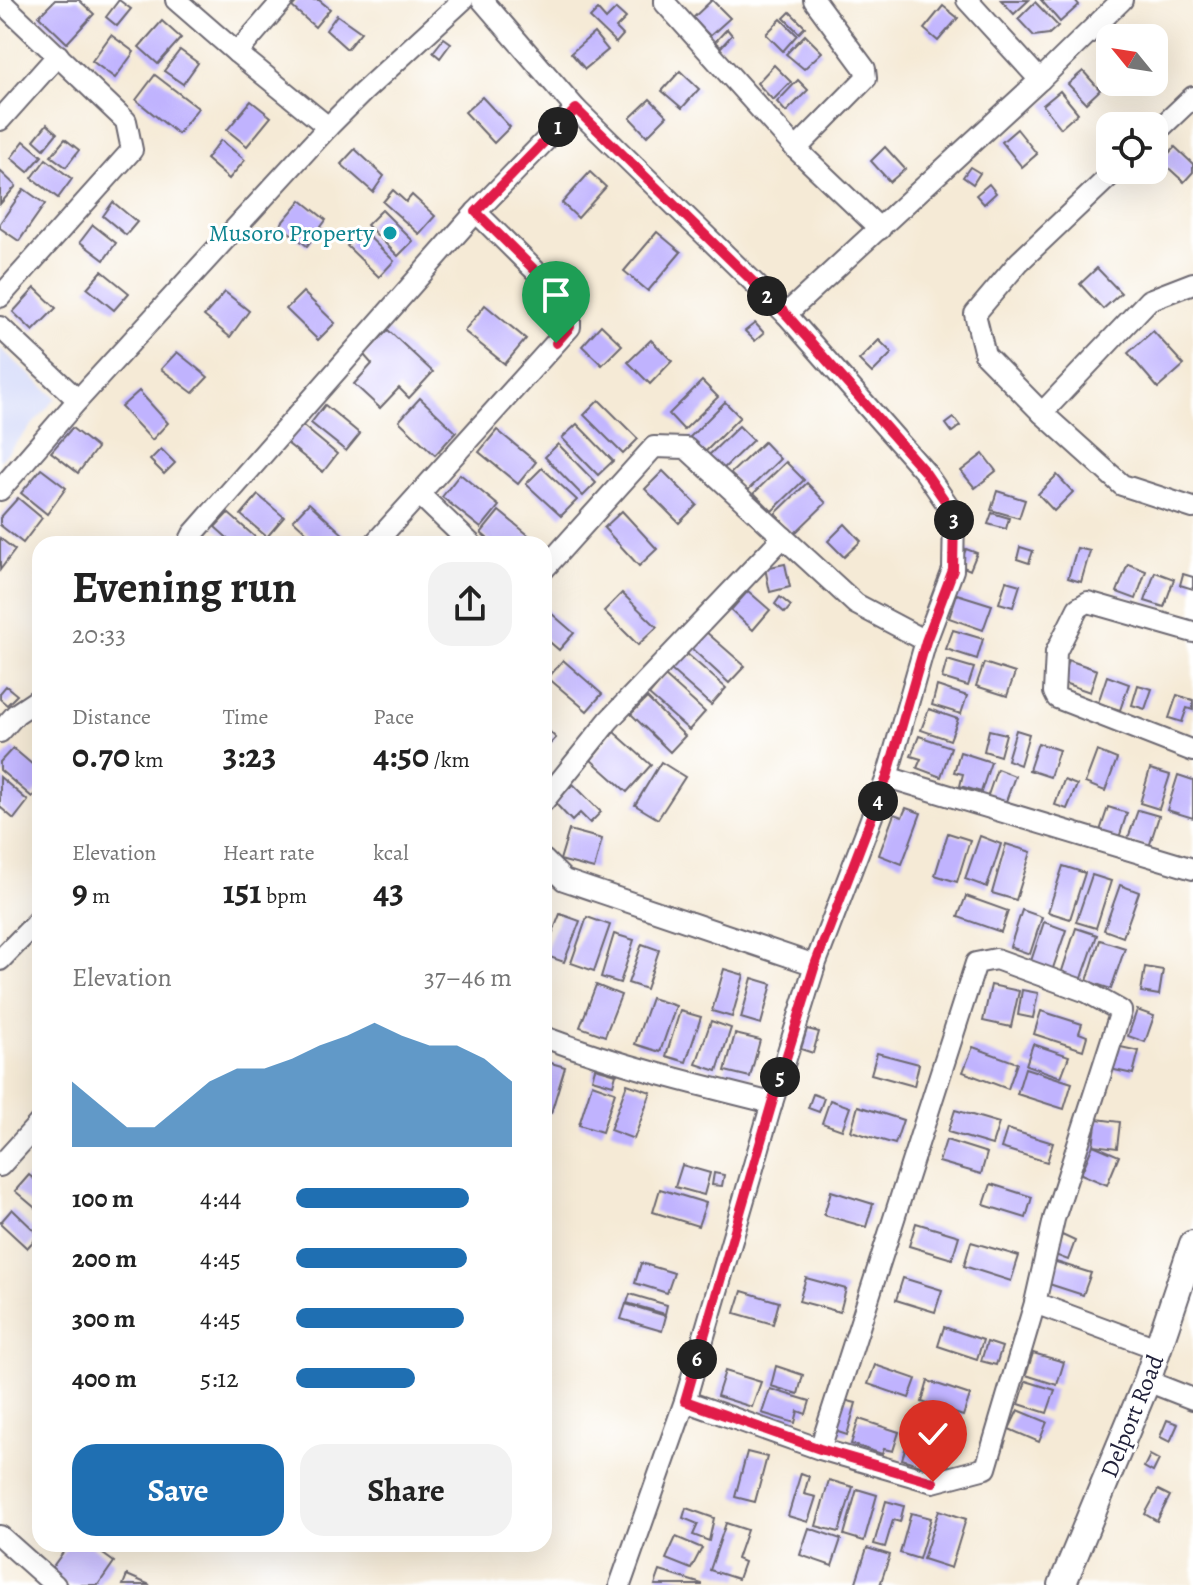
<!DOCTYPE html>
<html lang="en">
<head>
<meta charset="utf-8">
<style>
  body { margin:0; font-family:Alegreya,serif; background:#f2f2f2; color:#222; height:100vh; display:flex; flex-direction:column; font-size:30px; white-space:nowrap }
  * { box-sizing:border-box; margin:0 }
  p { font-size:26px; color:#767676 }
  .icon { flex:none; width:44px; height:44px; fill:none; stroke:currentColor; stroke-width:2; stroke-linecap:round; stroke-linejoin:round }
  .map { position:relative; flex:1; overflow:hidden }
  .details { position:absolute; left:32px; top:536px; width:520px; height:1016px; display:flex; flex-direction:column; background:#fff; border-radius:24px; box-shadow:0 8px 32px #0002 }
  .details>* { flex:none }
  .needle { width:52px; rotate:300deg }
  .fabs { position:absolute; left:1096px; top:24px; display:grid; gap:16px }
  .fabs a { display:grid; place-items:center; width:72px; height:72px; border-radius:16px; background:#fff; box-shadow:0 8px 32px #0002; font-size:40px }
  .pin { position:absolute; display:grid; place-items:center; width:68px; height:68px; color:#fff; margin:-82px -34px; border-radius:50% 50% 50% 0; rotate:-45deg; box-shadow:0 0 8px #0007 }
  .pin .icon { rotate:45deg }
  .km { position:absolute; width:40px; height:40px; margin:-20px; border-radius:50%; background:#222; color:#fff; font-size:22px; line-height:40px; text-align:center }
  .round { display:grid; place-items:center; flex:none; width:84px; height:84px; border-radius:24px; background:#f2f2f2 }
  .overview { display:flex; align-items:center; justify-content:space-between; height:136px; padding:0 40px }
  h1 { font-size:44px; font-weight:700; line-height:60px }
  .stats { display:grid; grid-template-columns:repeat(3,1fr); gap:12px; height:136px; padding:8px 40px }
  .stats div { display:grid; align-content:center }
  .stats b { font-size:34px; font-weight:700 }
  .stats small { font-size:22px; font-weight:400 }
  .stats p { font-size:22px }
  .chart { height:224px; padding:16px 40px }
  .chart p { display:flex; justify-content:space-between }
  .chart svg { width:100%; height:144px; margin-top:8px; fill:#1f6fb2; opacity:.7 }
  .button { display:flex; gap:16px; margin-top:auto; padding:16px 40px }
  .button a { flex:1; height:92px; border-radius:24px; background:#1f6fb2; color:#fff; font-size:32px; font-weight:700; line-height:92px; text-align:center }
  .button a+a { background:#f2f2f2; color:#222 }
  ul { padding:0 40px; list-style:none; font-size:26px }
  li { display:grid; grid-template-columns:128px 96px 1fr; align-items:center; height:60px }
  li i { height:20px; border-radius:10px; background:#1f6fb2 }
  .map>svg:first-child { display:block }
  .built { fill:#d3d9f9 }
  .building { fill:#c0b3fe }
  .lines { fill:none; stroke-linecap:round; stroke-linejoin:round }
  .minor-casing { stroke:#6c6871; stroke-width:24 }
  .major-casing { stroke:#6c6871; stroke-width:30 }
  .minor { stroke:#fff; stroke-width:20 }
  .major { stroke:#fff; stroke-width:26 }
  .route-casing { stroke:#fff; stroke-width:16 }
  .route { stroke:#e11d48; stroke-width:10 }
  .culture-dot { fill:#0f9aa8; stroke:#fff; stroke-width:3 }
  .labels { text-anchor:middle; dominant-baseline:central; stroke-width:6; stroke-linejoin:round; paint-order:stroke }
  .culture-label { font-size:24px; fill:#0d838f; stroke:#fff; text-anchor:end }
  .street-label { font-size:24px; fill:#22223b; stroke:#fff }
</style>
</head>
<body>
<div class="map">
<svg width="1193" height="1585" viewBox="0 0 1193 1585">
  <rect width="100%" height="100%" fill="#fff"/>
  <filter id="ink" filterUnits="userSpaceOnUse"><feTurbulence type="fractalNoise" baseFrequency=".0125" numOctaves="2"/><feDisplacementMap in="SourceGraphic" scale="16" xChannelSelector="R" yChannelSelector="G"/><feConvolveMatrix kernelMatrix="1 2 1 2 8 2 1 2 1" color-interpolation-filters="sRGB"/></filter>
  <filter id="wash" filterUnits="userSpaceOnUse"><feTurbulence type="fractalNoise" baseFrequency=".006" numOctaves="4" result="noise"/><feDisplacementMap in="SourceGraphic" scale="32" xChannelSelector="R" yChannelSelector="G"/><feGaussianBlur stdDeviation="1.8" result="paint"/><feColorMatrix in="noise" values="0 0 0 0 0 0 0 0 0 0 0 0 0 0 0 0 0 1.4 0 .05"/><feComposite in="paint" operator="in"/></filter>
  <g filter="url(#wash)">
    <rect width="100%" height="100%" fill="#f5ead6"/>
    <!-- built -->
    <polygon class="built" points="0,348 56,398 0,461"/>
    <g id="blocks">
      <!-- building -->
      <g class="building">
        <polygon points="55,0 79,0 94,14 67,43 39,16"/>
        <polygon points="119,0 131,9 117,26 106,17"/>
        <polygon points="298,0 319,0 330,9 315,27 292,7"/>
        <polygon points="712,0 730,18 710,36 693,18"/>
        <polygon points="1001,0 1029,0 1014,14"/>
        <polygon points="1041,0 1075,0 1079,5 1060,22"/>
        <polygon points="1035,2 1058,26 1049,34 1034,36 1018,19"/>
        <polygon points="943,6 958,18 938,41 924,29"/>
        <polygon points="616,9 626,18 616,28 623,35 616,43 590,18 598,10 606,19"/>
        <polygon points="790,12 805,27 799,33 784,18"/>
        <polygon points="337,15 361,32 347,49 326,30"/>
        <polygon points="781,19 797,35 783,51 766,34"/>
        <polygon points="162,21 181,38 158,64 139,47"/>
        <polygon points="727,29 732,35 721,47 715,42"/>
        <polygon points="594,33 608,50 585,69 571,53"/>
        <polygon points="111,35 134,52 115,78 92,61"/>
        <polygon points="805,35 822,52 804,69 786,54"/>
        <polygon points="444,38 451,43 440,58 433,52"/>
        <polygon points="180,50 198,63 183,84 164,71"/>
        <polygon points="774,65 791,82 773,100 757,83"/>
        <polygon points="680,71 699,89 682,108 662,91"/>
        <polygon points="1083,71 1100,90 1086,103 1068,84"/>
        <polygon points="155,75 198,108 178,134 136,100"/>
        <polygon points="798,80 808,90 786,112 777,102"/>
        <polygon points="1060,91 1078,113 1061,128 1043,105"/>
        <polygon points="482,97 510,127 494,143 465,112"/>
        <polygon points="650,99 667,116 647,136 630,118"/>
        <polygon points="251,101 271,117 247,146 227,130"/>
        <polygon points="47,124 57,133 44,149 34,140"/>
        <polygon points="1017,129 1037,154 1022,167 1002,142"/>
        <polygon points="65,139 79,150 66,167 51,156"/>
        <polygon points="221,140 245,160 229,179 206,159"/>
        <polygon points="24,141 42,156 28,172 11,158"/>
        <polygon points="885,147 905,169 890,182 871,161"/>
        <polygon points="1175,147 1193,164 1193,172 1184,182 1161,161"/>
        <polygon points="355,149 384,176 373,192 341,164"/>
        <polygon points="46,159 72,179 58,198 32,178"/>
        <polygon points="970,167 980,173 973,184 963,177"/>
        <polygon points="0,171 16,186 0,204"/>
        <polygon points="590,172 606,187 578,218 562,203"/>
        <polygon points="989,184 996,193 984,204 976,195"/>
        <polygon points="24,189 45,204 19,241 0,228 0,223"/>
        <polygon points="393,190 406,202 412,195 435,216 419,234 383,202"/>
        <polygon points="301,200 326,220 307,246 280,225"/>
        <polygon points="113,202 137,222 126,235 103,216"/>
        <polygon points="382,210 413,241 398,256 367,225"/>
        <polygon points="93,225 116,243 104,260 80,242"/>
        <polygon points="362,230 394,261 379,277 347,246"/>
        <polygon points="657,232 681,252 648,291 624,271"/>
        <polygon points="1097,268 1121,293 1103,309 1080,284"/>
        <polygon points="102,271 129,293 114,310 87,288"/>
        <polygon points="35,288 56,308 33,331 13,312"/>
        <polygon points="225,292 249,311 230,337 204,316"/>
        <polygon points="303,292 335,323 318,340 286,309"/>
        <polygon points="485,305 526,339 505,364 464,331"/>
        <polygon points="755,323 764,333 755,341 745,331"/>
        <polygon points="601,325 622,345 602,365 582,346"/>
        <polygon points="388,330 433,372 409,398 399,388 380,408 354,384 372,364 364,355"/>
        <polygon points="1153,331 1184,365 1158,388 1128,353"/>
        <polygon points="651,340 672,361 650,384 628,362"/>
        <polygon points="879,340 892,353 872,373 859,360"/>
        <polygon points="177,352 208,377 193,393 161,369"/>
        <polygon points="702,381 718,397 684,430 669,414"/>
        <polygon points="139,391 168,423 152,440 121,407"/>
        <polygon points="420,398 456,432 435,455 399,421"/>
        <polygon points="599,400 638,439 623,454 584,415"/>
        <polygon points="725,402 740,417 702,455 687,440"/>
        <polygon points="325,405 360,434 346,451 311,423"/>
        <polygon points="954,418 960,426 952,432 946,424"/>
        <polygon points="577,424 613,461 598,475 562,438"/>
        <polygon points="302,425 337,454 323,472 287,443"/>
        <polygon points="739,426 753,440 721,471 707,457"/>
        <polygon points="72,428 97,448 78,473 51,452"/>
        <polygon points="497,430 536,462 518,484 479,452"/>
        <polygon points="764,442 780,459 747,491 730,474"/>
        <polygon points="558,444 596,483 583,496 545,457"/>
        <polygon points="161,449 175,463 164,474 150,460"/>
        <polygon points="983,454 996,471 975,488 961,471"/>
        <polygon points="786,462 804,480 772,511 754,493"/>
        <polygon points="542,468 577,500 561,516 526,484"/>
        <polygon points="41,469 66,488 47,514 21,493"/>
        <polygon points="663,471 697,505 679,523 645,489"/>
        <polygon points="460,474 499,506 481,528 442,497"/>
        <polygon points="1057,475 1073,492 1054,511 1038,494"/>
        <polygon points="807,483 826,503 794,534 775,514"/>
        <polygon points="997,491 1025,500 1019,518 991,510"/>
        <polygon points="258,495 284,517 267,537 241,515"/>
        <polygon points="18,498 42,518 23,543 0,525 0,518"/>
        <polygon points="309,503 346,537 339,544 319,544 293,520"/>
        <polygon points="499,511 532,538 528,544 494,544 481,533"/>
        <polygon points="622,511 657,549 639,566 604,528"/>
        <polygon points="228,513 263,544 234,544 215,527"/>
        <polygon points="992,513 1009,518 1006,529 988,524"/>
        <polygon points="845,524 861,541 844,557 828,541"/>
        <polygon points="0,538 15,550 0,570"/>
        <polygon points="1020,547 1033,551 1029,563 1017,559"/>
        <polygon points="1077,548 1090,551 1081,582 1068,578"/>
        <polygon points="966,549 977,553 970,570 959,565"/>
        <polygon points="785,564 790,587 770,592 765,568"/>
        <polygon points="1128,564 1146,571 1136,599 1117,592"/>
        <polygon points="1155,572 1174,579 1164,607 1145,601"/>
        <polygon points="1183,574 1193,577 1193,589 1180,585"/>
        <polygon points="1006,581 1020,585 1013,607 999,603"/>
        <polygon points="748,591 770,610 753,630 731,610"/>
        <polygon points="622,593 657,627 638,645 604,611"/>
        <polygon points="957,594 992,605 983,630 949,618"/>
        <polygon points="780,597 791,606 785,613 775,604"/>
        <polygon points="544,607 574,633 559,650 544,637"/>
        <polygon points="953,630 983,639 977,659 946,649"/>
        <polygon points="705,631 745,666 729,683 690,647"/>
        <polygon points="686,653 726,688 711,705 671,670"/>
        <polygon points="563,660 602,694 587,711 548,678"/>
        <polygon points="947,660 974,668 968,686 942,678"/>
        <polygon points="1068,660 1097,670 1090,692 1061,682"/>
        <polygon points="984,663 1015,673 1007,696 976,686"/>
        <polygon points="665,676 705,712 689,730 649,695"/>
        <polygon points="1107,676 1129,684 1120,710 1098,703"/>
        <polygon points="1138,685 1152,689 1145,709 1132,705"/>
        <polygon points="6,686 17,695 7,705 0,699 0,693"/>
        <polygon points="937,686 967,696 961,714 932,705"/>
        <polygon points="1177,695 1193,700 1193,710 1187,708 1182,722 1169,718"/>
        <polygon points="647,698 685,736 670,752 631,714"/>
        <polygon points="929,709 958,719 950,740 921,730"/>
        <polygon points="544,726 556,738 544,750"/>
        <polygon points="989,730 1006,734 1000,756 984,751"/>
        <polygon points="1016,730 1029,734 1020,765 1007,760"/>
        <polygon points="614,732 651,765 627,792 591,760"/>
        <polygon points="919,736 951,747 941,777 917,768 921,759 911,756"/>
        <polygon points="1038,743 1059,750 1050,777 1029,770"/>
        <polygon points="13,748 40,771 40,788 32,797 0,770 0,762"/>
        <polygon points="1097,751 1117,759 1105,791 1085,783"/>
        <polygon points="960,752 991,762 981,792 960,786 963,774 954,772"/>
        <polygon points="661,762 685,777 658,819 635,805"/>
        <polygon points="997,769 1015,776 1005,804 987,798"/>
        <polygon points="1150,769 1170,775 1159,809 1140,803"/>
        <polygon points="1178,775 1193,780 1193,818 1167,810"/>
        <polygon points="0,777 28,801 14,819 0,807"/>
        <polygon points="1064,780 1077,785 1067,809 1055,805"/>
        <polygon points="573,784 601,812 590,823 580,813 572,821 555,803"/>
        <polygon points="1108,807 1127,813 1118,841 1099,834"/>
        <polygon points="906,808 921,813 902,864 879,855 894,814 902,817"/>
        <polygon points="1138,810 1159,816 1149,847 1127,841"/>
        <polygon points="569,830 602,839 594,869 560,860"/>
        <polygon points="948,833 970,840 957,882 935,875"/>
        <polygon points="980,836 1001,844 987,887 965,879"/>
        <polygon points="1006,844 1031,852 1016,900 992,893"/>
        <polygon points="1063,866 1085,873 1070,919 1048,912"/>
        <polygon points="1092,875 1111,881 1096,928 1076,922"/>
        <polygon points="1120,885 1139,892 1123,937 1104,930"/>
        <polygon points="966,896 1008,911 1001,932 958,917"/>
        <polygon points="1022,910 1042,917 1030,954 1010,947"/>
        <polygon points="560,914 580,921 564,962 544,955"/>
        <polygon points="587,917 610,925 594,971 571,963"/>
        <polygon points="1044,922 1066,930 1052,971 1030,964"/>
        <polygon points="1076,928 1097,935 1081,981 1061,974"/>
        <polygon points="614,934 634,940 620,983 601,977"/>
        <polygon points="1100,940 1125,948 1111,989 1087,981"/>
        <polygon points="642,944 659,950 646,989 628,983"/>
        <polygon points="1145,967 1163,970 1159,995 1141,992"/>
        <polygon points="724,969 744,975 732,1017 712,1011"/>
        <polygon points="752,978 772,984 761,1024 741,1018"/>
        <polygon points="596,985 621,995 605,1036 580,1027"/>
        <polygon points="991,985 1019,991 1011,1027 983,1021"/>
        <polygon points="1022,990 1038,993 1033,1018 1018,1015"/>
        <polygon points="651,998 676,1006 660,1052 635,1044"/>
        <polygon points="1137,1010 1154,1016 1145,1042 1128,1036"/>
        <polygon points="680,1011 701,1017 686,1062 666,1056"/>
        <polygon points="1041,1011 1082,1024 1079,1033 1087,1036 1083,1050 1034,1034"/>
        <polygon points="711,1021 731,1028 717,1071 696,1064"/>
        <polygon points="807,1029 819,1032 813,1053 801,1049"/>
        <polygon points="735,1034 760,1040 750,1077 725,1071"/>
        <polygon points="1033,1044 1069,1056 1061,1077 1026,1065"/>
        <polygon points="1116,1046 1139,1051 1133,1074 1110,1069"/>
        <polygon points="973,1047 1017,1063 1008,1089 963,1072"/>
        <polygon points="877,1053 919,1064 914,1086 871,1074"/>
        <polygon points="544,1061 565,1067 551,1113 544,1111"/>
        <polygon points="595,1068 616,1074 613,1085 592,1079"/>
        <polygon points="1025,1068 1072,1083 1064,1109 1017,1094"/>
        <polygon points="592,1084 615,1092 602,1132 579,1125"/>
        <polygon points="627,1084 651,1092 634,1139 610,1130"/>
        <polygon points="813,1094 824,1098 819,1112 808,1108"/>
        <polygon points="830,1100 850,1107 842,1130 822,1123"/>
        <polygon points="858,1106 903,1120 895,1144 851,1131"/>
        <polygon points="955,1110 999,1123 992,1145 948,1132"/>
        <polygon points="1097,1119 1120,1122 1117,1148 1093,1145"/>
        <polygon points="1007,1129 1053,1143 1047,1162 1001,1148"/>
        <polygon points="946,1140 987,1153 981,1174 939,1162"/>
        <polygon points="1093,1145 1119,1156 1107,1185 1081,1174"/>
        <polygon points="682,1165 710,1173 704,1195 675,1187"/>
        <polygon points="714,1173 724,1175 722,1186 712,1185"/>
        <polygon points="29,1175 40,1184 40,1212 15,1191"/>
        <polygon points="991,1184 1032,1197 1026,1218 984,1205"/>
        <polygon points="660,1189 706,1203 698,1226 653,1212"/>
        <polygon points="831,1191 873,1204 866,1227 824,1215"/>
        <polygon points="12,1209 39,1235 27,1248 0,1223"/>
        <polygon points="916,1223 959,1236 952,1259 909,1246"/>
        <polygon points="1062,1235 1075,1241 1068,1260 1055,1255"/>
        <polygon points="971,1242 1019,1256 1011,1281 964,1266"/>
        <polygon points="1053,1261 1091,1273 1083,1295 1046,1283"/>
        <polygon points="641,1263 674,1273 667,1293 635,1283"/>
        <polygon points="806,1278 846,1289 840,1312 799,1301"/>
        <polygon points="903,1278 942,1290 935,1312 896,1300"/>
        <polygon points="742,1291 779,1302 773,1324 735,1313"/>
        <polygon points="630,1294 667,1305 665,1314 627,1303"/>
        <polygon points="626,1304 666,1316 662,1331 621,1319"/>
        <polygon points="944,1327 983,1340 977,1359 938,1346"/>
        <polygon points="987,1342 1002,1347 996,1365 981,1361"/>
        <polygon points="1033,1353 1064,1362 1057,1385 1026,1375"/>
        <polygon points="875,1365 916,1379 909,1398 868,1384"/>
        <polygon points="776,1366 803,1375 798,1394 771,1386"/>
        <polygon points="725,1371 761,1382 752,1407 717,1396"/>
        <polygon points="928,1381 970,1395 963,1416 922,1402"/>
        <polygon points="1026,1381 1055,1390 1047,1413 1019,1404"/>
        <polygon points="770,1389 810,1401 806,1414 798,1411 795,1423 762,1413"/>
        <polygon points="844,1400 856,1403 847,1435 835,1431"/>
        <polygon points="1018,1410 1047,1422 1039,1442 1009,1429"/>
        <polygon points="918,1411 958,1424 953,1442 912,1428"/>
        <polygon points="859,1419 899,1432 893,1451 884,1449 882,1454 851,1444"/>
        <polygon points="1167,1420 1178,1424 1170,1442 1160,1437"/>
        <polygon points="909,1437 953,1452 948,1466 941,1464 939,1471 902,1459"/>
        <polygon points="747,1452 767,1457 755,1502 735,1497"/>
        <polygon points="1150,1455 1159,1460 1153,1472 1144,1467"/>
        <polygon points="801,1473 809,1476 804,1494 816,1497 808,1522 788,1516"/>
        <polygon points="829,1480 853,1487 839,1532 816,1526"/>
        <polygon points="857,1489 877,1495 864,1541 844,1535"/>
        <polygon points="1158,1490 1170,1496 1157,1521 1145,1514"/>
        <polygon points="886,1501 904,1506 900,1522 893,1520 885,1547 874,1544"/>
        <polygon points="686,1508 714,1518 709,1541 693,1535 698,1524 683,1518"/>
        <polygon points="939,1510 966,1519 951,1568 923,1559"/>
        <polygon points="911,1513 931,1518 919,1559 900,1553"/>
        <polygon points="726,1523 747,1530 737,1559 744,1562 738,1579 710,1570"/>
        <polygon points="809,1528 841,1539 832,1566 800,1555"/>
        <polygon points="676,1537 702,1548 691,1569 666,1559"/>
        <polygon points="69,1544 89,1544 114,1562 98,1585 68,1585 49,1572"/>
        <polygon points="867,1548 890,1555 880,1585 855,1585"/>
        <polygon points="660,1571 702,1584 702,1585 655,1585"/>
        <polygon points="127,1575 150,1585 123,1585"/>
      </g>
    </g>
  </g>
  <g filter="url(#ink)">
    <use href="#blocks" fill-opacity="0" stroke="#6c6871" stroke-width="2"/>
    <g class="lines">
      <defs>
        <g id="minor">
          <polyline points="176,0 237,53 328,127"/>
          <polyline points="482,0 576,109 786,314 925,472 954,514 953,570 926,641 887,777 815,965 772,1103 685,1401 620,1585"/>
          <polyline points="665,0 665,3 796,149 880,229"/>
          <polyline points="967,0 1040,80"/>
          <polyline points="0,1 126,121 132,150 0,297"/>
          <polyline points="237,53 283,0"/>
          <polyline points="0,120 58,55"/>
          <polyline points="1154,134 1193,97"/>
          <polyline points="796,149 866,78 865,69 814,0"/>
          <polyline points="1116,170 1019,262 975,314 985,355 1042,413 1122,485 1193,508"/>
          <polyline points="786,314 1040,80 1122,0"/>
          <polyline points="0,327 78,400"/>
          <polyline points="1042,413 1149,300 1193,283"/>
          <polyline points="0,490 78,400 328,127 363,92 463,0"/>
          <polyline points="419,494 471,544"/>
          <polyline points="188,544 193,534 476,212 576,109"/>
          <polyline points="374,544 570,327 570,305 476,212"/>
          <polyline points="544,569 654,447 686,448 856,604 926,641"/>
          <polyline points="1193,632 1088,602 1078,608 1056,652 1054,692 1057,698 1193,751"/>
          <polyline points="0,732 16,714 40,698"/>
          <polyline points="887,777 1193,869"/>
          <polyline points="544,801 609,720 783,537"/>
          <polyline points="544,860 564,880 815,965"/>
          <polyline points="0,960 40,919"/>
          <path d="M544,1037c74,28 151,47 228,66"/>
          <polyline points="0,1166 40,1122"/>
          <polyline points="1035,1303 1159,1349"/>
          <polyline points="1147,1381 1193,1399"/>
          <polyline points="685,1401 820,1449 933,1482 986,1468 1035,1303 1054,1219 1121,1011 1087,992 996,959 976,963 820,1449"/>
          <polyline points="0,1536 55,1585"/>
        </g>
        <polyline id="major" points="1062,1585 1147,1381 1193,1244"/>
      </defs>
      <!-- minor casing -->
      <use href="#minor" class="minor-casing"/>
      <!-- major casing -->
      <use href="#major" class="major-casing"/>
      <!-- minor -->
      <use href="#minor" class="minor"/>
      <!-- major -->
      <use href="#major" class="major"/>
    </g>
  </g>
  <g class="lines" filter="url(#ink)">
    <defs>
      <polyline id="route" points="556,343 570,327 570,305 476,212 576,109 786,314 925,472 954,514 953,570 926,641 887,777 815,965 772,1103 685,1401 820,1449 933,1482"/>
    </defs>
    <!-- route casing -->
    <use href="#route" class="route-casing"/>
    <!-- route -->
    <use href="#route" class="route"/>
  </g>
  <!-- markers -->
  <circle class="culture-dot" cx="390" cy="233" r="8"/>
  <g class="labels">
    <!-- culture labels -->
    <g class="culture-label">
      <text x="374" y="233">Musoro Property</text>
    </g>
    <!-- street labels -->
    <g class="street-label">
      <text transform="translate(1132 1416) rotate(-68)">Delport Road</text>
    </g>
  </g>
</svg>
<div class="fabs">
<a><svg class="needle" viewBox="-14 -14 28 28"><path d="M0-13l5 13h-10z" fill="#e53935"/><path d="M0 13l5-13h-10z" fill="#767676"/></svg></a>
<a><svg class="icon" aria-label="locate" viewBox="0 0 24 24"><circle cx="12" cy="12" r="6"/><path d="M12 2v4M12 18v4M2 12h4M18 12h4"/></svg></a>
</div>
<div class="pin" style="left:556px;top:343px;background:#1e9e55"><svg class="icon" aria-label="arrive" viewBox="0 0 24 24"><path d="M6 21V4h12l-3 4 3 4H6"/></svg></div>
<div class="pin" style="left:933px;top:1482px;background:#d93025"><svg class="icon" aria-label="check" viewBox="0 0 24 24"><path d="M5 12l5 5 9-10"/></svg></div>
<b class="km" style="left:558px;top:127px">1</b>
<b class="km" style="left:767px;top:296px">2</b>
<b class="km" style="left:954px;top:520px">3</b>
<b class="km" style="left:878px;top:801px">4</b>
<b class="km" style="left:780px;top:1077px">5</b>
<b class="km" style="left:697px;top:1359px">6</b>
<section class="details">
<div class="overview"><div><h1>Evening run</h1><p>20:33</p></div><a class="round"><svg class="icon" aria-label="share" viewBox="0 0 24 24"><path d="M12 15V3M7 8l5-5 5 5M5 13v7h14v-7"/></svg></a></div>
<div class="stats">
<div><p>Distance</p><b>0.70<small> km</small></b></div>
<div><p>Time</p><b>3:23</b></div>
<div><p>Pace</p><b>4:50<small> /km</small></b></div>
</div>
<div class="stats">
<div><p>Elevation</p><b>9<small> m</small></b></div>
<div><p>Heart rate</p><b>151<small> bpm</small></b></div>
<div><p>kcal</p><b>43</b></div>
</div>
<div class="chart"><p><span>Elevation</span>37–46 m</p>
<svg viewBox="0 0 160 44" preserveAspectRatio="none"><path d="M0 44V24L10 31L20 38L30 38L40 31L50 24L60 20L70 20L80 17L90 13L100 10L110 6L120 10L130 13L140 13L150 17L160 24V44z"/></svg>
</div>
<ul>
<li><b>100 m</b>4:44<i style="width:80%"></i></li>
<li><b>200 m</b>4:45<i style="width:79%"></i></li>
<li><b>300 m</b>4:45<i style="width:78%"></i></li>
<li><b>400 m</b>5:12<i style="width:55%"></i></li>
</ul>
<div class="button"><a>Save</a><a>Share</a></div>
</section>
</div>
</body>
</html>
